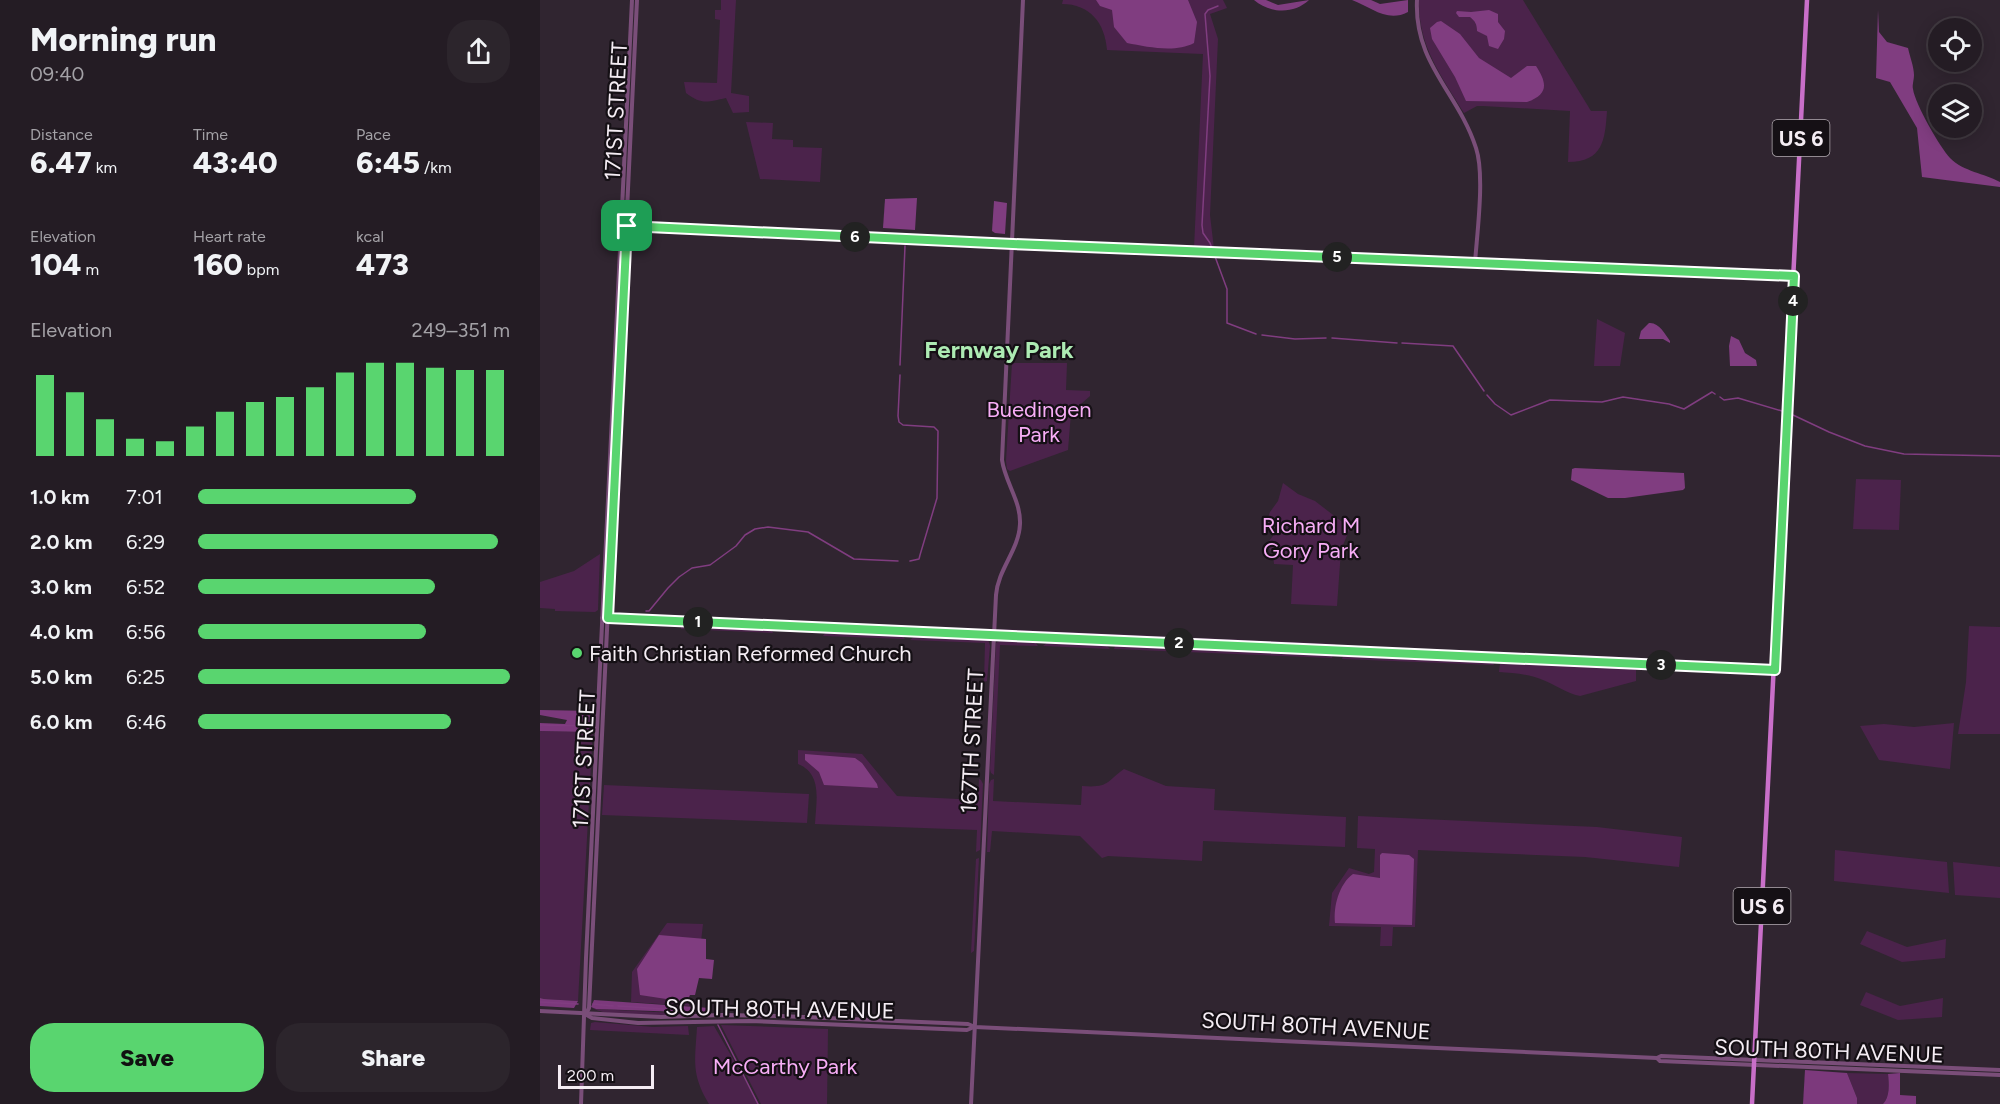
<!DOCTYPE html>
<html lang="en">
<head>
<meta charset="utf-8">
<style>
  body { margin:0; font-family:Figtree,sans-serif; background:#2c252c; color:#f1f3f6; height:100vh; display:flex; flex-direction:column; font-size:22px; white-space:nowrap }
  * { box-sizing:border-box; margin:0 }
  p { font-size:20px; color:#a3a1a6 }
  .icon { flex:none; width:33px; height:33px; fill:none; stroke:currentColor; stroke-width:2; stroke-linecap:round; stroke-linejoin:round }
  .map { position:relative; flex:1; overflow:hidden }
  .side { display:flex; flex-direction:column; background:#241c24; width:540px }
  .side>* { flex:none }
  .controls { position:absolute; left:1388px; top:18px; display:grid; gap:12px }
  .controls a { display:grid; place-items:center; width:54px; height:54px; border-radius:50%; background:#241c24; box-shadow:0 3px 15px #0003,0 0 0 2px #413a41; font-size:30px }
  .scale { position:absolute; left:18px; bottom:15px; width:96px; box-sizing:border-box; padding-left:6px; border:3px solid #f5edf4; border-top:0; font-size:16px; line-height:21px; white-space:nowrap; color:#f5edf4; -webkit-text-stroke:4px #151015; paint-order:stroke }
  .pin { position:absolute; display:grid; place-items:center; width:51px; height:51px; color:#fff; margin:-26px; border-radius:12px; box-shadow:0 3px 9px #0006 }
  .km { position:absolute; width:30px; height:30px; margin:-15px; border-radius:50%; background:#222; color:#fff; font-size:16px; line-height:30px; text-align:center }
  .round { display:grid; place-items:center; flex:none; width:63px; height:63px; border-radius:24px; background:#2c252c }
  .summary { display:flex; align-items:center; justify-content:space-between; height:102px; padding:0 30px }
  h1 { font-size:33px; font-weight:800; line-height:45px }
  .metrics { display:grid; grid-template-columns:repeat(3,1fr); gap:9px; height:102px; padding:6px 30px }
  .metrics div { display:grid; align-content:center }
  .metrics b { font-size:30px; font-weight:800 }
  .metrics small { font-size:16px; font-weight:400 }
  .metrics p { font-size:16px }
  .chart { height:168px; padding:12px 30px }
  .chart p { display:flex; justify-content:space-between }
  .chart svg { width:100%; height:108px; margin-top:6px; stroke:#59d56f; stroke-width:6 }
  .cta { display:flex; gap:12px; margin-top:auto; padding:12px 30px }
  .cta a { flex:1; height:69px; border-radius:24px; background:#59d56f; color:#111; font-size:24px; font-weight:800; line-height:69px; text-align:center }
  .cta a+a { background:#2c252c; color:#f1f3f6 }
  ul { padding:0 30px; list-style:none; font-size:20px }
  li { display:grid; grid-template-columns:96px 72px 1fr; align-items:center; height:45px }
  li i { height:15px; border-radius:8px; background:#59d56f }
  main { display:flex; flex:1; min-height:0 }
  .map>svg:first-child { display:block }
  .green { fill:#4b234b }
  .forest { fill:#7c397c }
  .water { fill:#803d80 }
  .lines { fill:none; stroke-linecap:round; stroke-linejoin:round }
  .stream { stroke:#803d80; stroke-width:1.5 }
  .minor { stroke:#7a4e79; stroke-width:4 }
  .major { stroke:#c96fc9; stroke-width:4.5 }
  .route-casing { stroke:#fff; stroke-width:12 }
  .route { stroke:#59d56f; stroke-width:8 }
  .poi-dot { fill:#59d56f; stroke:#151015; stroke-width:2 }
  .labels { text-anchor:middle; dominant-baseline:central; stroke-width:4.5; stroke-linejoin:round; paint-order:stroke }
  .shield { fill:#151015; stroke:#b2abb1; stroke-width:1.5 }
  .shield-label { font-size:21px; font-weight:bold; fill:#f5edf4 }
  .street-label { font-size:22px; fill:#f5edf4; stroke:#151015 }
  .park-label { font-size:22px; fill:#f7adf6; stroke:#151015 }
  .poi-label { font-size:22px; fill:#f5edf4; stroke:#151015; text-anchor:start }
  .neighbourhood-label { font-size:24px; font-weight:bold; fill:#adebb3; stroke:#151015 }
</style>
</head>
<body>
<main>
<section class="side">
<div class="summary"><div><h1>Morning run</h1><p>09:40</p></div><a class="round"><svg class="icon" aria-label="share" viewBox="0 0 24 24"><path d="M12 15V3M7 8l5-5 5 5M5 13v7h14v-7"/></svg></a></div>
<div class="metrics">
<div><p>Distance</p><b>6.47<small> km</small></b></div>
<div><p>Time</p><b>43:40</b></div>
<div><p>Pace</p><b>6:45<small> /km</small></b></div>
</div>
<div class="metrics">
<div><p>Elevation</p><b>104<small> m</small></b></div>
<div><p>Heart rate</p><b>160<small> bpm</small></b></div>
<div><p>kcal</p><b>473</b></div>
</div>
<div class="chart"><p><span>Elevation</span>249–351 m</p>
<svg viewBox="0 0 160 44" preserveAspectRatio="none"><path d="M5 44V11M15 44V18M25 44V29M35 44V37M45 44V38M55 44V32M65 44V26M75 44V22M85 44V20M95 44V16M105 44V10M115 44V6M125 44V6M135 44V8M145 44V9M155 44V9"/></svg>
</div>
<ul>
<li><b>1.0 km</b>7:01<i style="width:70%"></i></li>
<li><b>2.0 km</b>6:29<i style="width:96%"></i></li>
<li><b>3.0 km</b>6:52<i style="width:76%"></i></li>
<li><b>4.0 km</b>6:56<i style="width:73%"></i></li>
<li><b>5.0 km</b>6:25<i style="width:100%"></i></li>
<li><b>6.0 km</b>6:46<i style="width:81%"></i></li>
</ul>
<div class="cta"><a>Save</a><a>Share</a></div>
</section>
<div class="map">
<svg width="1460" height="1104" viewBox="0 0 1460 1104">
  <rect width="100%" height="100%" fill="#302530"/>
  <!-- green -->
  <g class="green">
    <path d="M181,0h15l-5,93 18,3v16l-16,1 -7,-15c-19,4 -24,7 -40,-5l-2,-11 33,1 3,-63 -5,-1v-9h6z"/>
    <path d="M523,0h160l4,8 -17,6 8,25 -8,176 4,34 -20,-1 9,-194 -96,-4c-2,-27 -17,-46 -45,-46z"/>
    <path d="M879,0h104l68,111h16c-2,29 -4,51 -39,51l2,-51 -87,-5h-6l-13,7c-23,-38 -46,-67 -45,-113z"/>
    <polygon points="206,122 233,123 232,139 253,140 253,147 282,148 280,182 220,179"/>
    <polygon points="1057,319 1085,333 1080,366 1054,366"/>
    <polygon points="472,363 527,363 526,390 550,391 550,396 531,413 528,450 470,471 467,469 466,461"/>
    <polygon points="1316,479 1361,480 1359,530 1313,529"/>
    <polygon points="743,483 758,494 775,501 810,528 801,550 797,606 751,604 753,565 734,564 733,554 726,545 736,532 726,523 730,512 738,501"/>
    <polygon points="60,554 58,610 55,612 15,611 15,609 0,608 0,582 34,571"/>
    <polygon points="146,625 228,629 231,629 233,633 141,629 141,626"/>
    <polygon points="1429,626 1460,627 1460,734 1418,734 1426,682"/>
    <polygon points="457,629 796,644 791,647 461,633"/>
    <polygon points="291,631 362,635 365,639 283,636 286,632"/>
    <polygon points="376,635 448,639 450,646 447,681 444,682 445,643 370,640"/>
    <polygon points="461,640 495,642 498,646 460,645 454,775 451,773 450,769 456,643"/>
    <polygon points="508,642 565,644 570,649 503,646"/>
    <polygon points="579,645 793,654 792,658 574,649 575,646"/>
    <polygon points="925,650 1037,655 1033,658 928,653"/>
    <polygon points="808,655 952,661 954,665 802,659 803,656"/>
    <polygon points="1042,655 1140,660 1140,662 1046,658"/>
    <path d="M965,661l128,6 3,3v11l-56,15c-14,-3 -24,-11 -37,-16 -13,-6 -30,-7 -44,-8l1,-8z"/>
    <polygon points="54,711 38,1001 4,999 0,998 0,731 46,732 53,719"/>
    <polygon points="1414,723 1410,769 1339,760 1320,726 1344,724 1374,727"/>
    <path d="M258,750l64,4 35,42 81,4 1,-21 2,1 2,4 -3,66 -4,2 1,-22 -162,-6c1,-22 8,-50 -17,-60z"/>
    <path d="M584,769l42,17 49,3 -1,21 132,7 -1,30 -142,-6 -1,20 -94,-5 -6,2 -22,-22 -88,-5 -2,21h-3l2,-68 2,-4 3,-1 -1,22 88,4 1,-19c27,2 24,-4 42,-17z"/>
    <polygon points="64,785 269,794 267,823 62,815"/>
    <polygon points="818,816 1057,827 1142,837 1139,867 1045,857 878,850 875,927 853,927 852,946 840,946 841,927 789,926 792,893 809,868 829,874 834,872 835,849 817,848"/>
    <polygon points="1295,850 1407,862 1409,893 1294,881"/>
    <polygon points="439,858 434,951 431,953 436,859"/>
    <polygon points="1413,862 1460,867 1460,898 1415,895"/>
    <polygon points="127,923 163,924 155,995 150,995 149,1006 91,1002 92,972"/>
    <polygon points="1327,931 1367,947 1406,939 1405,958 1362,962 1320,944"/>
    <polygon points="1326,992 1360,1006 1403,998 1402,1017 1358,1020 1320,1005"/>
    <path d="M51,1007l5,2 99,5c-20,2 -89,5 -104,-7z"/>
    <polygon points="55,1022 113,1027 148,1026 149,1035 50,1030 51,1023"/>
    <polygon points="181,1025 288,1029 287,1104 221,1104"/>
    <path d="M174,1026l45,78h-50c-18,-30 -14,-43 -12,-77z"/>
    <path d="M1307,1073l41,1c1,10 2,23 -5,30h-26v-6z"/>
  </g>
  <!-- forest -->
  <g class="forest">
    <polygon points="0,710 54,711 51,727 46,732 0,731 0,723 25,724 27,720 0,715"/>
    <polygon points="0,998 4,999 38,1001 34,1008 0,1006"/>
    <polygon points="54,1000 170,1008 171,1013 56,1009 51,1007"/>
    <polygon points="1265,1070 1307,1073 1317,1098 1317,1104 1263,1104"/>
    <path d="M1360,1073v22l16,1v8h-33c7,-7 6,-20 5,-30z"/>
  </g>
  <!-- water -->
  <g class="water">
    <path d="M556,0h92l9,22 -3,21c-19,10 -46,4 -67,0l-13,-16 -2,-17 -12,-4z"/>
    <path d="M714,0h12l12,5 31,-5c-15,14 -38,14 -55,0z"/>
    <path d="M812,0h19l9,4 28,-4v12c-21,11 -37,-5 -56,-12z"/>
    <path d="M949,10l9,4v8l7,9 -1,8 -6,10 -9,-3 -2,-10 -10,-5c0,-7 -2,-10 -7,-14h-11l-3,-4 1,-2 14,1z"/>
    <path d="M1338,10l1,22 8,10 21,6c2,9 6,19 6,27 0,5 -2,10 -1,14 2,15 27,58 37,69 14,14 34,15 50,24v5l-78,-10 -5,-49 -27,-46 -14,-4z"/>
    <path d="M901,21l19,13 19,24 32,20 16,-12h9c11,17 13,28 -9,36l-61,-1 -11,-24 -23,-38 -2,-11 7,-6z"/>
    <polygon points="377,198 375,230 343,228 345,199"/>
    <polygon points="454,201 467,203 465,234 455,233 452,231"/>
    <path d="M1109,323c10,-1 16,11 21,18v2l-7,-4h-24l2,-8z"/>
    <polygon points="1191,336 1199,340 1205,353 1216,360 1217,366 1190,366 1189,346"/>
    <polygon points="1035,468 1144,473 1145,488 1143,490 1085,498 1068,498 1031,480 1032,469"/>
    <polygon points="265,754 315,758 322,763 337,784 338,788 284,785 279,772 265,760"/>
    <path d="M842,853l27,2 5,4 -2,66 -77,-2c-2,-16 4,-39 18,-49l27,4v-23z"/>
    <polygon points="119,935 166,939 166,959 174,960 172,979 159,978 155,995 150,995 146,1002 100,995 97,969"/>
  </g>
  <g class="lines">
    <!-- stream -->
    <g class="stream">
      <polyline points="678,6 668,10 665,14 670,76 662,225 663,233 670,243 687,289 687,323 716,334"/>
      <polyline points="722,335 755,339 786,338"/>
      <polyline points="792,338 857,343"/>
      <polyline points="862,343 913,346 944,391"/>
      <polyline points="360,365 365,246"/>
      <polyline points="360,375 358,416 359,422 363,425 394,427 398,431 397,498 380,555 379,559 370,561"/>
      <polyline points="947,395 955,404 971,415 1010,400 1062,402 1083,397 1129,404 1144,409 1172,392 1175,394"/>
      <polyline points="1180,397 1184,400 1198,398 1242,411"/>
      <polyline points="1253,415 1289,432 1325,446 1364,454 1460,456"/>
      <polyline points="106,611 109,611 128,588 139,577 152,568 170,565 196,546 205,535 215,529 228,527 268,532 314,559 358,561"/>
      <polyline points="0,725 45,726 51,720"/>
      <polyline points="0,1002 38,1004"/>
      <polyline points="53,1004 73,1006"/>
      <polyline points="78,1006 170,1012"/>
      <polyline points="178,1025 218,1104"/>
    </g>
    <!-- minor -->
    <g class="minor">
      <path d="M877,0c-3,64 41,92 59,148 9,27 1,85 -1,115"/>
      <polyline points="81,225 473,244 1253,276"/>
      <polyline points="62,618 1234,670"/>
      <polyline points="0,1011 121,1017 182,1015 240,1016 428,1024 435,1027 1117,1058 1120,1061 1460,1075"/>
      <polyline points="45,1014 52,1018 98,1023 210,1021 427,1030 434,1027"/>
      <polyline points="46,1014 49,1008 97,0"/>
      <polyline points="1117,1058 1121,1056 1460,1070"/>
      <polyline points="41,1104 46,958 92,0"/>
      <path d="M431,1104l25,-509c2,-26 23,-45 24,-71 1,-23 -15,-42 -18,-64l21,-460"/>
    </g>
    <!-- major -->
    <polyline class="major" points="1212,1104 1267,0"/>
  </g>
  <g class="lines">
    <defs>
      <polygon id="route" points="87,226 473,244 1254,276 1235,670 68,618"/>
    </defs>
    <!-- route casing -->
    <use href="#route" class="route-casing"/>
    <!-- route -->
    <use href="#route" class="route"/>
  </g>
  <!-- markers -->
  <circle class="poi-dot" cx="37" cy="653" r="6"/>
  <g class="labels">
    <!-- shield labels -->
    <g class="shield">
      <rect x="1232.5" y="120" width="57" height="36" rx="4.5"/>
      <rect x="1193.5" y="888" width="57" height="36" rx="4.5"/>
    </g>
    <g class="shield-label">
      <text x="1261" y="138">US 6</text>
      <text x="1222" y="906">US 6</text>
    </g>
    <!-- street labels -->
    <g class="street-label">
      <text transform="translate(76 111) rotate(-87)">171ST STREET</text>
      <text transform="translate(432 741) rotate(-87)">167TH STREET</text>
      <text transform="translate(44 759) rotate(-87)">171ST STREET</text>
      <text transform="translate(240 1009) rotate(1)">SOUTH 80TH AVENUE</text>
      <text transform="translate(776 1026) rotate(3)">SOUTH 80TH AVENUE</text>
      <text transform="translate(1289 1051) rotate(2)">SOUTH 80TH AVENUE</text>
    </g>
    <!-- park labels -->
    <g class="park-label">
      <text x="499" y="409">Buedingen<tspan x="499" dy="25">Park</tspan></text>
      <text x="771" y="525">Richard M<tspan x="771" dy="25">Gory Park</tspan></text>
      <text x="245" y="1066">McCarthy Park</text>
    </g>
    <!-- poi labels -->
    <g class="poi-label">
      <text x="49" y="653">Faith Christian Reformed Church</text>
    </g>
    <!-- neighbourhood labels -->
    <g class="neighbourhood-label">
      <text x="459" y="349">Fernway Park</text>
    </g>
  </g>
</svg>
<div class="controls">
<a><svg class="icon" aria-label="locate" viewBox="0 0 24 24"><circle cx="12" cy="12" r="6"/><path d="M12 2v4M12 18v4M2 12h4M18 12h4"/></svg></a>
<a><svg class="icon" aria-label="layers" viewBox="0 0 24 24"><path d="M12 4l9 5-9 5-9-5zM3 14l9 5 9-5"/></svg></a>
</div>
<div class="scale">200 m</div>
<div class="pin" style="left:87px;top:226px;background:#1e9e55"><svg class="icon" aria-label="arrive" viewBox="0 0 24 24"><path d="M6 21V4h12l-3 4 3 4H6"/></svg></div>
<b class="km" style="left:158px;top:622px">1</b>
<b class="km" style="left:639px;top:643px">2</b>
<b class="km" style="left:1121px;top:665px">3</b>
<b class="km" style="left:1253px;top:301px">4</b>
<b class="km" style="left:797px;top:257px">5</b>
<b class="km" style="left:315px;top:237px">6</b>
</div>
</main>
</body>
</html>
